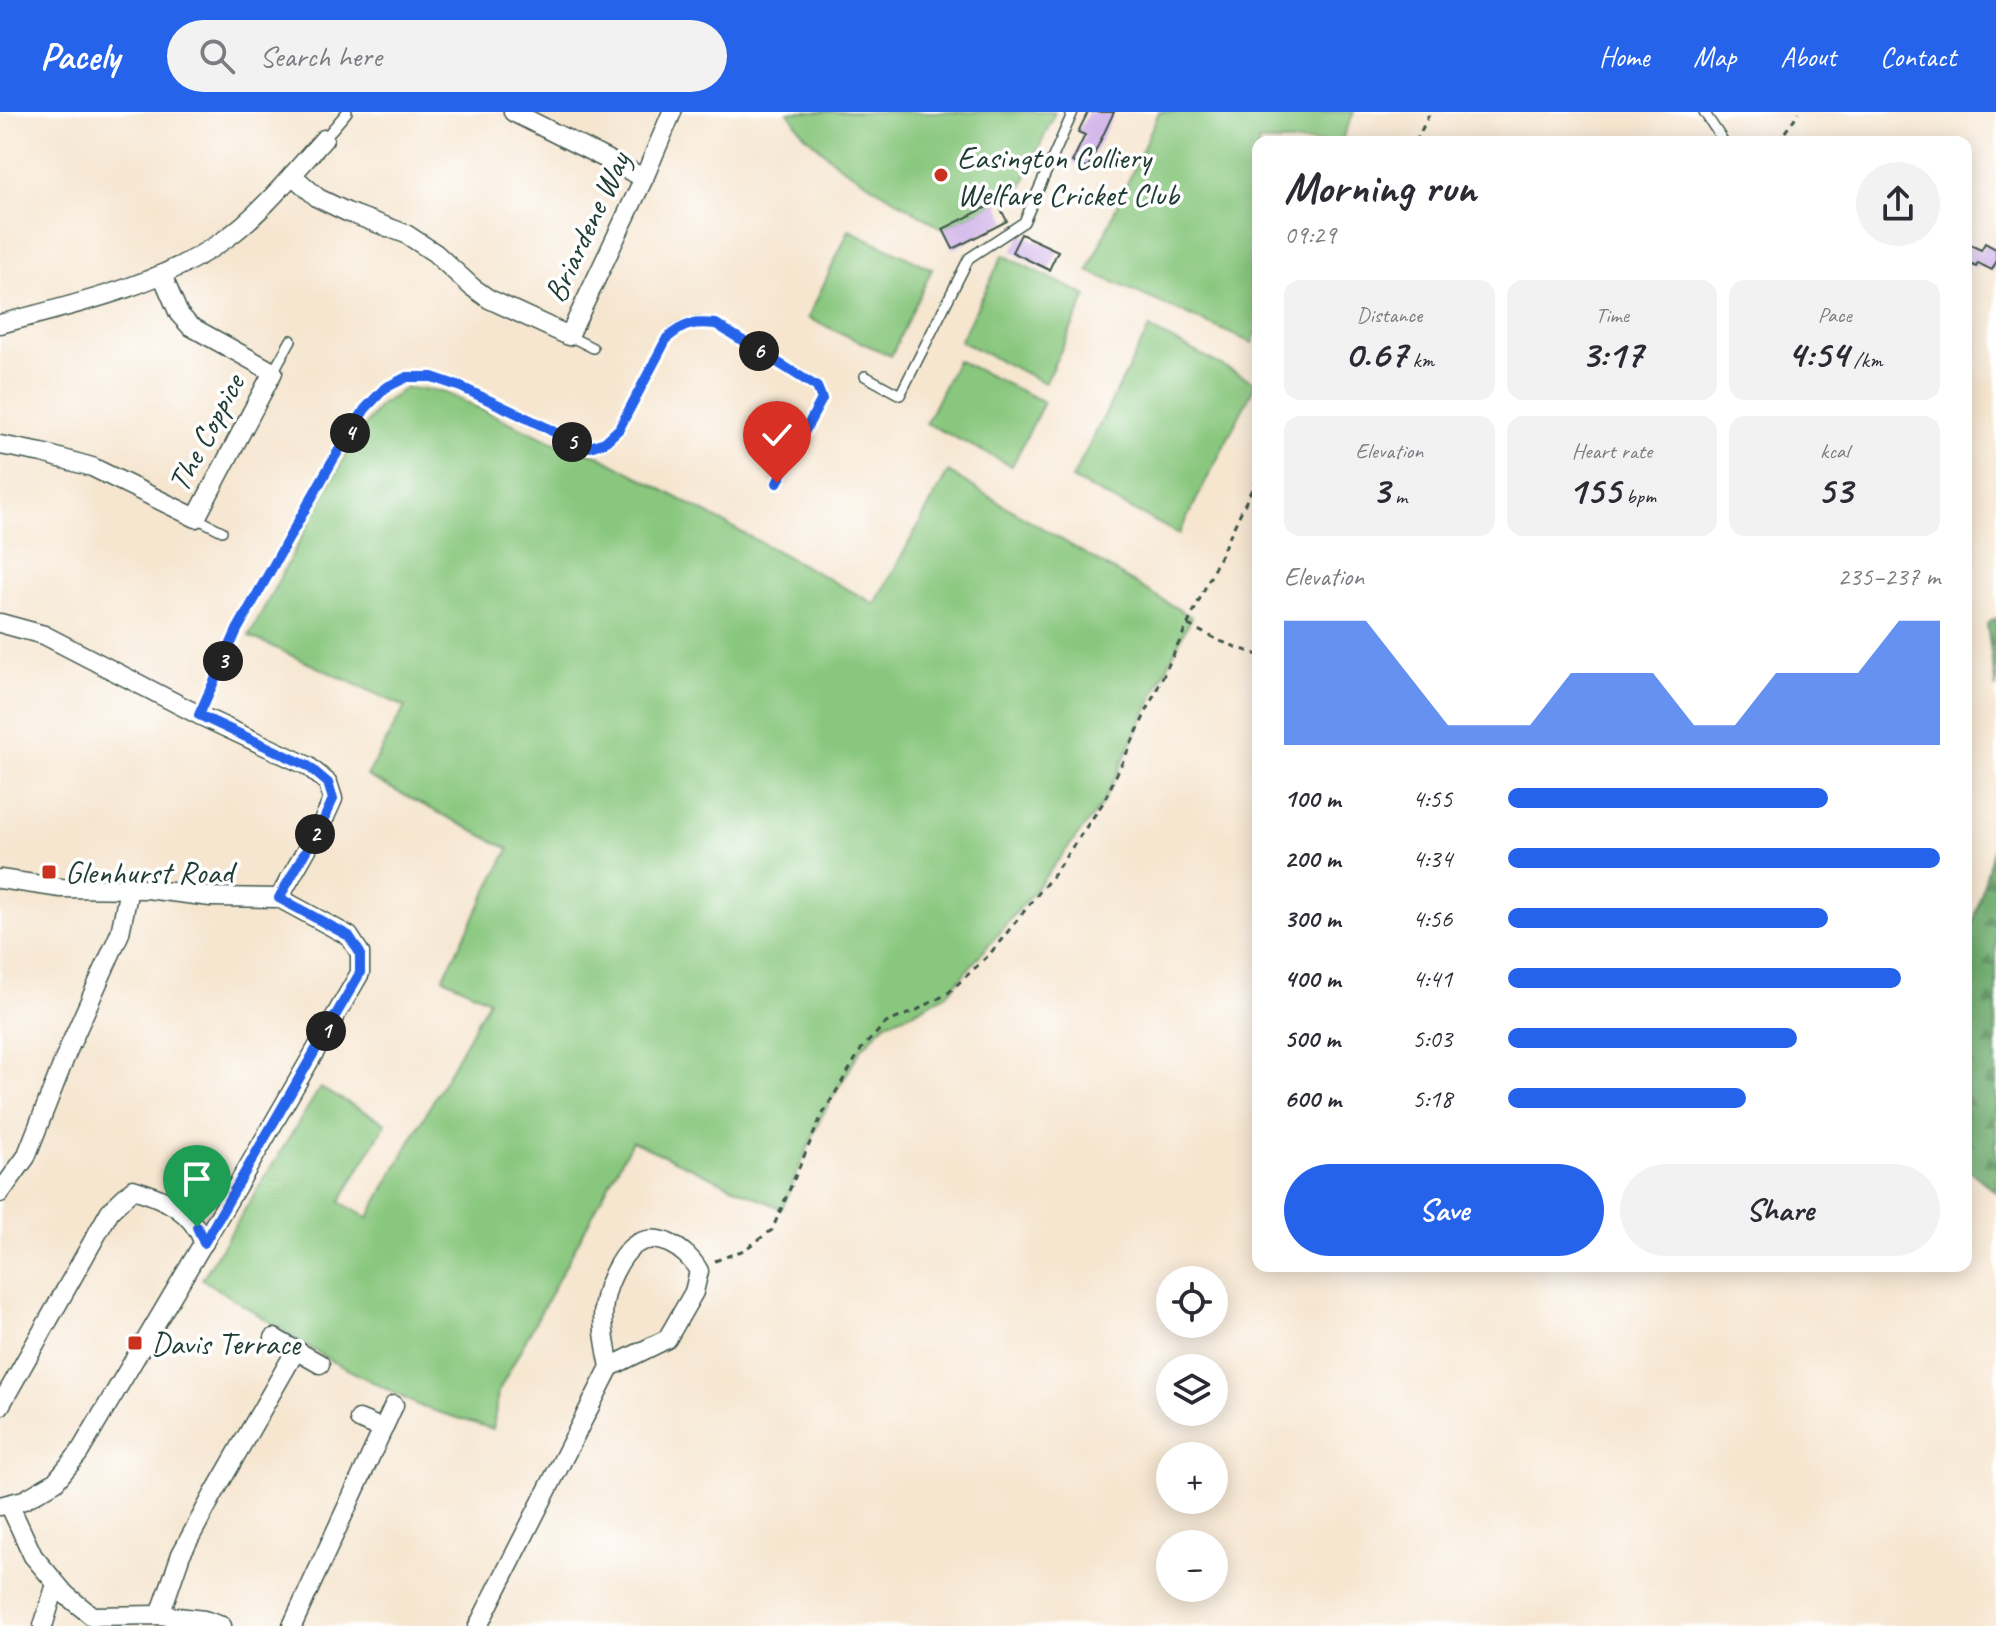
<!DOCTYPE html>
<html lang="en">
<head>
<meta charset="utf-8">
<style>
  body { margin:0; font-family:Caveat,sans-serif; background:#f2f2f3; color:#2b2b33; height:100vh; display:flex; flex-direction:column; font-size:30px; white-space:nowrap }
  * { box-sizing:border-box; margin:0 }
  p { font-size:26px; color:#7c7c81 }
  .icon { flex:none; width:44px; height:44px; fill:none; stroke:currentColor; stroke-width:2; stroke-linecap:round; stroke-linejoin:round }
  .map { position:relative; flex:1; overflow:hidden }
  .panel { position:absolute; left:1252px; top:24px; width:720px; height:1136px; display:flex; flex-direction:column; background:#fff; border-radius:16px; box-shadow:0 4px 20px #0003 }
  .panel>* { flex:none }
  .fabs { position:absolute; left:1156px; top:1154px; display:grid; gap:16px }
  .fabs a { display:grid; place-items:center; width:72px; height:72px; border-radius:50%; background:#fff; box-shadow:0 4px 20px #0003; font-size:40px }
  .pin { position:absolute; display:grid; place-items:center; width:68px; height:68px; color:#fff; margin:-82px -34px; border-radius:50% 50% 50% 0; rotate:-45deg; box-shadow:0 0 8px #0007 }
  .pin .icon { rotate:45deg }
  .km { position:absolute; width:40px; height:40px; margin:-20px; border-radius:50%; background:#222; color:#fff; font-size:22px; line-height:40px; text-align:center }
  .round { display:grid; place-items:center; flex:none; width:84px; height:84px; border-radius:42px; background:#f2f2f3 }
  .overview { display:flex; align-items:center; justify-content:space-between; height:136px; padding:0 32px }
  h1 { font-size:44px; font-weight:700; line-height:60px }
  .stats { display:grid; grid-template-columns:repeat(3,1fr); gap:12px; height:136px; padding:8px 32px }
  .stats div { display:grid; align-content:center; border-radius:16px; background:#f2f2f3; text-align:center }
  .stats b { font-size:40px; font-weight:700 }
  .stats small { font-size:22px; font-weight:400 }
  .stats p { font-size:22px }
  .chart { height:224px; padding:16px 32px }
  .chart p { display:flex; justify-content:space-between }
  .chart svg { width:100%; height:144px; margin-top:8px; fill:#2563eb; opacity:.7 }
  .cta { display:flex; gap:16px; margin-top:auto; padding:16px 32px }
  .cta a { flex:1; height:92px; border-radius:48px; background:#2563eb; color:#fff; font-size:32px; font-weight:700; line-height:92px; text-align:center }
  .cta a+a { background:#f2f2f3; color:#2b2b33 }
  ul { padding:0 32px; list-style:none; font-size:26px }
  li { display:grid; grid-template-columns:128px 96px 1fr; align-items:center; height:60px }
  li i { height:20px; border-radius:10px; background:#2563eb }
  header { display:flex; align-items:center; gap:48px; box-sizing:border-box; height:112px; padding:0 40px; background:#2563eb; color:#fff }
  header strong { font-size:38px }
  nav { display:flex; gap:44px; margin-inline-start:auto; font-size:28px }
  .search { width:560px; height:72px; background:#f2f2f3; display:flex; align-items:center; gap:20px; box-sizing:border-box; padding:0 28px; border-radius:44px; color:#7c7c81; font-size:30px }
  .map>svg:first-child { display:block }
  .green { fill:#89c77e; stroke:#548259; stroke-width:2 }
  .forest { fill:url(#forest-firs); stroke:#467450; stroke-width:2 }
  .building { fill:#ccaae6 }
  .lines { fill:none; stroke-linecap:round; stroke-linejoin:round }
  .service-casing { stroke:#3f564b; stroke-width:12 }
  .minor-casing { stroke:#3f564b; stroke-width:21 }
  .path { stroke:#3f564b; stroke-width:3; stroke-dasharray:6 6; stroke-linecap:butt }
  .service { stroke:#fff; stroke-width:9 }
  .minor { stroke:#fff; stroke-width:18 }
  .route-casing { stroke:#fff; stroke-width:16 }
  .route { stroke:#2563eb; stroke-width:10 }
  .poi-dot { fill:#c8321e; stroke:#fff; stroke-width:3 }
  .labels { text-anchor:middle; dominant-baseline:central; stroke-width:7; stroke-linejoin:round; paint-order:stroke }
  .poi-label { font-size:32px; fill:#1f3d34; stroke:#fff; text-anchor:start }
  .street-label { font-size:32px; fill:#1f3d34; stroke:#fff }
</style>
</head>
<body>
<header>
<strong>Pacely</strong>
<div class="search"><svg class="icon" aria-label="search" viewBox="0 0 24 24"><circle cx="10" cy="10" r="6"/><path d="M15 15l6 6"/></svg>Search here</div>
<nav><a>Home</a><a>Map</a><a>About</a><a>Contact</a></nav>
</header>
<div class="map">
<svg width="1996" height="1514" viewBox="0 0 1996 1514">
  <defs>
    <pattern id="forest-firs" width="22" height="20" patternUnits="userSpaceOnUse" patternTransform="scale(2)"><rect width="22" height="20" fill="#6eac6d"/><path d="M5 1l3.5 6h-7zM16 11l3.5 6h-7z" fill="#5a8d5a"/></pattern>
  </defs>
  <rect width="100%" height="100%" fill="#fff"/>
  <filter id="ink" filterUnits="userSpaceOnUse"><feTurbulence type="fractalNoise" baseFrequency=".0125" numOctaves="2"/><feDisplacementMap in="SourceGraphic" scale="16" xChannelSelector="R" yChannelSelector="G"/><feConvolveMatrix kernelMatrix="1 2 1 2 8 2 1 2 1" color-interpolation-filters="sRGB"/></filter>
  <filter id="wash" filterUnits="userSpaceOnUse"><feTurbulence type="fractalNoise" baseFrequency=".006" numOctaves="4" result="noise"/><feDisplacementMap in="SourceGraphic" scale="32" xChannelSelector="R" yChannelSelector="G"/><feGaussianBlur stdDeviation="1.8" result="paint"/><feColorMatrix in="noise" values="0 0 0 0 0 0 0 0 0 0 0 0 0 0 0 0 0 1.4 0 .05"/><feComposite in="paint" operator="in"/></filter>
  <g filter="url(#wash)">
    <rect width="100%" height="100%" fill="#f6e6d0"/>
    <!-- green -->
    <g class="green">
      <polygon points="788,0 1055,0 1022,74 997,90 943,117 837,52 804,22"/>
      <polygon points="1159,0 1354,0 1341,30 1258,30 1258,217 1252,231 1088,159"/>
      <polygon points="849,118 932,157 891,244 808,206"/>
      <polygon points="1003,143 1087,184 1045,271 960,229"/>
      <polygon points="1149,216 1256,271 1179,422 1072,367"/>
      <polygon points="957,248 1044,290 1012,354 926,311"/>
      <polygon points="406,276 441,279 557,332 598,343 875,492 948,360 1191,505 1103,691 1030,784 947,882 912,901 886,911 862,936 821,1005 782,1097 632,1029 498,1280 493,1317 422,1295 331,1249 202,1167 320,976 386,1011 340,1090 368,1106 489,888 443,866 509,737 367,664 405,595 249,524 348,338 379,294"/>
    </g>
    <!-- forest -->
    <g class="forest">
      <polygon points="1996,506 1996,577 1987,512"/>
      <polygon points="1996,727 1996,1080 1966,1056 1966,838"/>
    </g>
    <g id="blocks">
      <!-- building -->
      <g class="building">
        <polygon points="1088,0 1114,0 1087,57 1072,50 1085,23 1078,20"/>
        <polygon points="997,90 1007,109 953,137 943,117"/>
        <polygon points="1021,122 1058,139 1049,158 1012,140"/>
        <polygon points="1966,131 1981,138 1985,131 1996,137 1996,150 1992,158 1978,151 1976,155 1966,150"/>
      </g>
    </g>
  </g>
  <g filter="url(#ink)">
    <use href="#blocks" fill-opacity="0" stroke="#3f564b" stroke-width="2"/>
    <g class="lines">
      <defs>
        <g id="service">
          <polyline points="1704,0 1724,30"/>
          <polyline points="324,27 347,0"/>
          <polyline points="569,224 593,236"/>
          <polyline points="273,260 291,228"/>
          <polyline points="865,264 900,283 969,146 1024,110 1073,0"/>
          <polyline points="196,406 222,419"/>
          <polyline points="199,603 237,518 334,346 365,297 385,276 407,265 432,265 461,275 543,314 574,331 590,335 605,330 619,317 667,226 680,215 696,210 716,212 817,275 822,287 777,371"/>
        </g>
        <g id="minor">
          <polyline points="513,0 644,66"/>
          <polyline points="292,63 318,86 347,100 406,122 435,141 472,175 489,187 569,224 644,66 672,0"/>
          <path d="M0,212c77,-20 158,-38 224,-84 36,-25 71,-69 100,-101"/>
          <polyline points="0,333 42,341 92,355 196,406 273,260 190,214 179,202 162,163"/>
          <polyline points="0,511 44,523 199,603 308,654 328,671 333,687 324,707 279,786"/>
          <polyline points="0,767 61,776 147,777 211,785 279,786 349,824 360,841 360,861 250,1052 79,1341 55,1370 24,1388 0,1394"/>
          <polyline points="0,1081 26,1045 68,938 120,821 129,777"/>
          <polyline points="274,1226 320,1252"/>
          <path d="M0,1294l110,-195 23,-22c33,10 58,21 71,54"/>
          <polyline points="359,1307 383,1317"/>
          <polyline points="9,1392 33,1444 66,1483 92,1504 160,1503 204,1508 222,1514"/>
          <polyline points="160,1503 181,1442 213,1383 296,1238"/>
          <polyline points="43,1514 56,1472"/>
          <polyline points="292,1514 394,1293"/>
          <path d="M478,1514l132,-259 57,-28 27,-47 5,-21c-12,-22 -45,-44 -68,-23 -12,11 -23,35 -26,50 -5,21 1,49 5,69"/>
        </g>
      </defs>
      <!-- service casing -->
      <use href="#service" class="service-casing"/>
      <!-- minor casing -->
      <use href="#minor" class="minor-casing"/>
      <!-- path -->
      <g class="path">
        <polyline points="1416,30 1430,0"/>
        <polyline points="1778,30 1799,0"/>
        <polyline points="1188,513 1220,529 1258,543"/>
        <polyline points="715,1149 744,1138 772,1118 821,1005 862,936 886,911 915,899 947,882 989,843 1050,767 1103,691 1258,364"/>
      </g>
      <!-- service -->
      <use href="#service" class="service"/>
      <!-- minor -->
      <use href="#minor" class="minor"/>
    </g>
  </g>
  <g class="lines" filter="url(#ink)">
    <defs>
      <path id="route" d="M197,1115l7,16 156,-270v-20l-11,-17 -70,-38 45,-79 9,-20 -5,-16 -20,-17 -109,-51 38,-85 97,-172 31,-49 20,-21 22,-11h25l29,10 82,39 31,17 16,4 15,-5 14,-13 48,-91c18,-15 26,-16 49,-14l101,63 5,12 -45,84"/>
    </defs>
    <!-- route casing -->
    <use href="#route" class="route-casing"/>
    <!-- route -->
    <use href="#route" class="route"/>
  </g>
  <!-- markers -->
  <g class="poi-dot">
    <circle cx="941" cy="63" r="8"/>
    <rect x="41" y="752" width="16" height="16" rx="4"/>
    <rect x="127" y="1223" width="16" height="16" rx="4"/>
  </g>
  <g class="labels">
    <!-- poi labels -->
    <g class="poi-label">
      <text x="957" y="45">Easington Colliery<tspan x="957" dy="37">Welfare Cricket Club</tspan></text>
      <text x="65" y="760">Glenhurst Road</text>
      <text x="151" y="1231">Davis Terrace</text>
    </g>
    <!-- street labels -->
    <g class="street-label">
      <text transform="translate(587 115) rotate(-65)">Briardene Way</text>
      <text transform="translate(206 321) rotate(-62)">The Coppice</text>
    </g>
  </g>
</svg>
<div class="fabs">
<a><svg class="icon" aria-label="locate" viewBox="0 0 24 24"><circle cx="12" cy="12" r="6"/><path d="M12 2v4M12 18v4M2 12h4M18 12h4"/></svg></a>
<a><svg class="icon" aria-label="layers" viewBox="0 0 24 24"><path d="M12 4l9 5-9 5-9-5zM3 14l9 5 9-5"/></svg></a>
<a>+</a>
<a>−</a>
</div>
<div class="pin" style="left:197px;top:1115px;background:#1e9e55"><svg class="icon" aria-label="arrive" viewBox="0 0 24 24"><path d="M6 21V4h12l-3 4 3 4H6"/></svg></div>
<div class="pin" style="left:777px;top:371px;background:#d93025"><svg class="icon" aria-label="check" viewBox="0 0 24 24"><path d="M5 12l5 5 9-10"/></svg></div>
<b class="km" style="left:326px;top:919px">1</b>
<b class="km" style="left:315px;top:722px">2</b>
<b class="km" style="left:223px;top:549px">3</b>
<b class="km" style="left:350px;top:321px">4</b>
<b class="km" style="left:572px;top:330px">5</b>
<b class="km" style="left:759px;top:239px">6</b>
<section class="panel">
<div class="overview"><div><h1>Morning run</h1><p>09:29</p></div><a class="round"><svg class="icon" aria-label="share" viewBox="0 0 24 24"><path d="M12 15V3M7 8l5-5 5 5M5 13v7h14v-7"/></svg></a></div>
<div class="stats">
<div><p>Distance</p><b>0.67<small> km</small></b></div>
<div><p>Time</p><b>3:17</b></div>
<div><p>Pace</p><b>4:54<small> /km</small></b></div>
</div>
<div class="stats">
<div><p>Elevation</p><b>3<small> m</small></b></div>
<div><p>Heart rate</p><b>155<small> bpm</small></b></div>
<div><p>kcal</p><b>53</b></div>
</div>
<div class="chart"><p><span>Elevation</span>235–237 m</p>
<svg viewBox="0 0 160 44" preserveAspectRatio="none"><path d="M0 44V6L10 6L20 6L30 22L40 38L50 38L60 38L70 22L80 22L90 22L100 38L110 38L120 22L130 22L140 22L150 6L160 6V44z"/></svg>
</div>
<ul>
<li><b>100 m</b>4:55<i style="width:74%"></i></li>
<li><b>200 m</b>4:34<i style="width:100%"></i></li>
<li><b>300 m</b>4:56<i style="width:74%"></i></li>
<li><b>400 m</b>4:41<i style="width:91%"></i></li>
<li><b>500 m</b>5:03<i style="width:67%"></i></li>
<li><b>600 m</b>5:18<i style="width:55%"></i></li>
</ul>
<div class="cta"><a>Save</a><a>Share</a></div>
</section>
</div>
</body>
</html>
